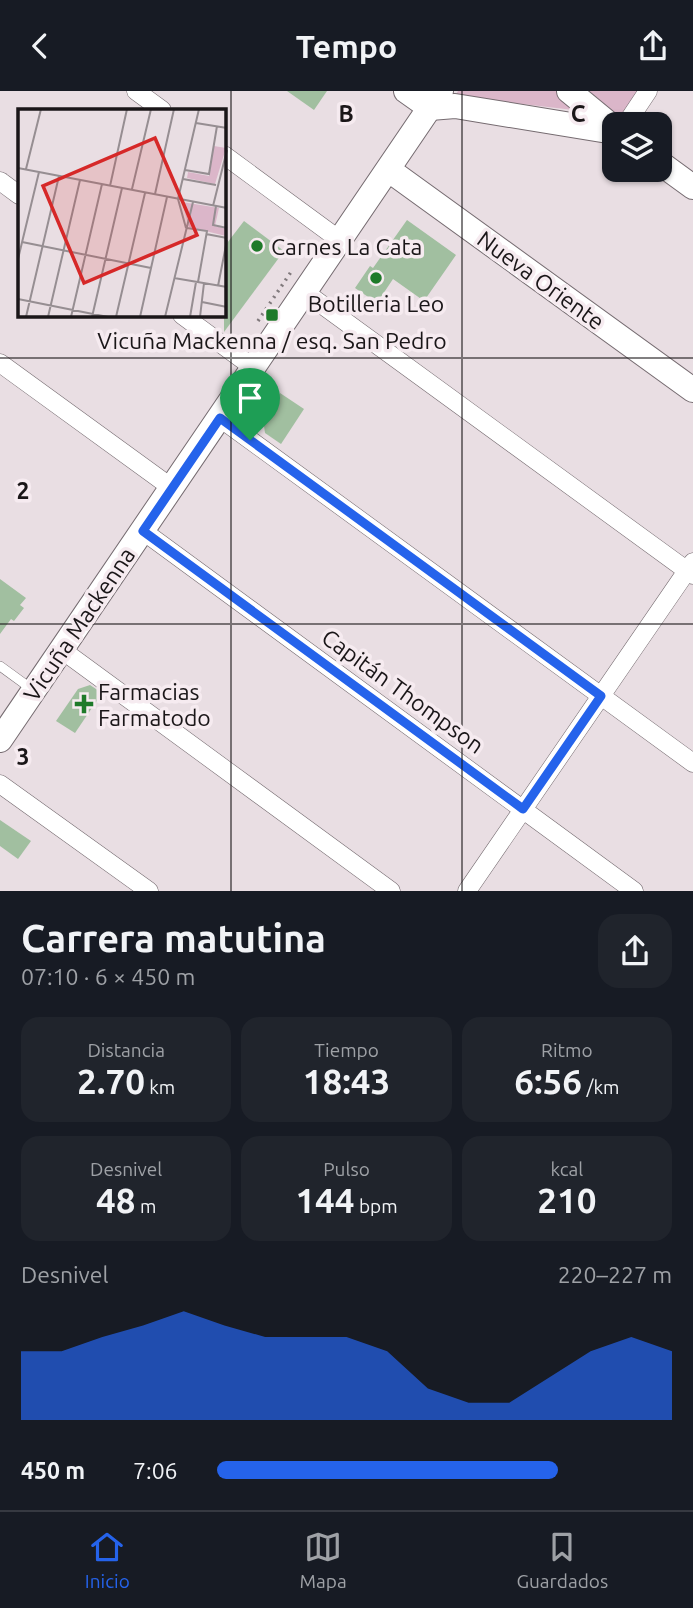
<!DOCTYPE html>
<html lang="es">
<head>
<meta charset="utf-8">
<style>
  body { margin:0; font-family:Ubuntu,sans-serif; background:#20242c; color:#f1f3f6; height:100vh; display:flex; flex-direction:column; font-size:26px; white-space:nowrap }
  * { box-sizing:border-box; margin:0 }
  p { font-size:23px; color:#9ea1a6 }
  .icon { flex:none; width:38px; height:38px; fill:none; stroke:currentColor; stroke-width:2; stroke-linecap:round; stroke-linejoin:round }
  .map { position:relative; height:800px; overflow:hidden }
  .side { display:flex; flex-direction:column; background:#171b24; flex:1 }
  .side>* { flex:none }
  .tools { position:absolute; left:602px; top:21px; display:grid; gap:14px }
  .tools a { display:grid; place-items:center; width:70px; height:70px; border-radius:14px; background:#171b24; box-shadow:0 2px 5px #0004; font-size:35px }
  .pin { position:absolute; display:grid; place-items:center; width:60px; height:60px; color:#fff; margin:-72px -30px; border-radius:50% 50% 50% 0; rotate:-45deg; box-shadow:0 0 7px #0007 }
  .pin .icon { rotate:45deg }
  .round { display:grid; place-items:center; flex:none; width:74px; height:74px; border-radius:21px; background:#20242c }
  .head { display:flex; align-items:center; justify-content:space-between; height:119px; padding:0 21px }
  h1 { font-size:38px; font-weight:700; line-height:52px }
  .stats { display:grid; grid-template-columns:repeat(3,1fr); gap:10px; height:119px; padding:7px 21px }
  .stats div { display:grid; align-content:center; border-radius:18px; background:#20242c; text-align:center }
  .stats b { font-size:35px; font-weight:700 }
  .stats small { font-size:19px; font-weight:400 }
  .stats p { font-size:19px }
  .chart { height:196px; padding:14px 21px }
  .chart p { display:flex; justify-content:space-between }
  .chart svg { width:100%; height:126px; margin-top:7px; fill:#2563eb; opacity:.7 }
  ul { padding:0 21px; list-style:none; font-size:23px }
  li { display:grid; grid-template-columns:112px 84px 1fr; align-items:center; height:52px }
  li i { height:18px; border-radius:9px; background:#2563eb }
  header { display:flex; justify-content:space-between; align-items:center; height:91px; padding:0 21px; background:#171b24; font-size:32px; font-weight:700 }
  .tabs { display:flex; justify-content:space-around; align-items:center; height:98px; border-top:2px solid #363941; background:#171b24; font-size:19px; color:#9ea1a6 }
  .tabs a { display:grid; justify-items:center; gap:4px }
  .tabs .selected { color:#2563eb }
  .map>svg:first-child { display:block }
  .green { fill:#dbb6c9 }
  .building { fill:#a1bfa0 }
  .lines { fill:none; stroke-linecap:round; stroke-linejoin:round }
  .service-casing { stroke:#756b70; stroke-width:10 }
  .minor-casing { stroke:#756b70; stroke-width:19 }
  .secondary-casing { stroke:#756b70; stroke-width:26 }
  .path { stroke:#80797c; stroke-width:3.5; stroke-dasharray:2 5; stroke-linecap:butt }
  .service { stroke:#fff; stroke-width:9 }
  .minor { stroke:#fff; stroke-width:18 }
  .secondary { stroke:#fff; stroke-width:24 }
  .route-casing { stroke:#fff; stroke-width:14 }
  .route { stroke:#2563eb; stroke-width:9 }
  .grid { fill:none; stroke:#1a1618; stroke-width:2; stroke-opacity:0.55 }
  .poi-dot { fill:#1e7a29; stroke:#f6ebf0; stroke-width:2.5 }
  .labels { text-anchor:middle; dominant-baseline:central; stroke-width:7; stroke-linejoin:round; paint-order:stroke }
  .poi-label { font-size:23px; fill:#1a1618; stroke:#f6ebf0; text-anchor:start }
  .street-label { font-size:23px; fill:#1a1618; stroke:#f6ebf0 }
  .inset-road { fill:none; stroke:#968e92; stroke-width:2 }
  .view { fill:#d62828; fill-opacity:0.15; stroke:#d62828; stroke-width:3.5 }
  .inset-edge { fill:none; stroke:#1a1618; stroke-width:3.5 }
  .grid-label { font-size:23px; text-anchor:middle; font-weight:bold; fill:#1a1618; stroke:#f6ebf0; stroke-width:7; stroke-linejoin:round; paint-order:stroke }
</style>
</head>
<body>
<header><svg class="icon" aria-label="back" viewBox="0 0 24 24"><path d="M15 5l-7 7 7 7"/></svg>Tempo<svg class="icon" aria-label="share" viewBox="0 0 24 24"><path d="M12 15V3M7 8l5-5 5 5M5 13v7h14v-7"/></svg></header>
<div class="map">
<svg width="693" height="800" viewBox="0 0 693 800">
  <rect width="100%" height="100%" fill="#e9dee3"/>
  <!-- green -->
  <polygon class="green" points="458,0 640,0 624,25 455,5"/>
  <!-- building -->
  <g class="building">
    <polygon points="287,0 327,0 314,19"/>
    <polygon points="407,129 456,164 424,210 393,188 377,212 355,197 370,175 373,177"/>
    <polygon points="244,130 284,160 224,241 224,156"/>
    <polygon points="280,302 304,318 281,353 265,342 263,328"/>
    <polygon points="0,488 26,507 20,514 24,517 14,530 11,528 0,543"/>
    <polygon points="90,594 102,602 75,642 56,630 78,598"/>
    <polygon points="0,729 31,750 18,768 0,755"/>
  </g>
  <g class="lines">
    <defs>
      <polyline id="service" points="0,575 33,599"/>
      <g id="minor">
        <polyline points="136,0 162,19"/>
        <polyline points="626,33 648,0"/>
        <polyline points="224,64 341,150"/>
        <polyline points="0,90 19,104"/>
        <polyline points="306,202 693,484"/>
        <polyline points="182,224 254,277"/>
        <polyline points="0,272 172,397"/>
        <polyline points="220,327 693,672"/>
        <polyline points="143,440 634,800"/>
        <polyline points="62,559 391,800"/>
        <polyline points="0,693 149,800"/>
        <polyline points="467,800 693,471"/>
      </g>
      <g id="secondary">
        <polyline points="406,0 430,17"/>
        <polyline points="569,0 614,37"/>
        <polyline points="430,17 455,15 614,41"/>
        <polyline points="660,72 693,96"/>
        <polyline points="389,79 693,299"/>
        <polyline points="0,649 441,0"/>
      </g>
    </defs>
    <!-- service casing -->
    <use href="#service" class="service-casing"/>
    <!-- minor casing -->
    <use href="#minor" class="minor-casing"/>
    <!-- secondary casing -->
    <use href="#secondary" class="secondary-casing"/>
    <!-- path -->
    <polyline class="path" points="258,230 291,181"/>
    <!-- service -->
    <use href="#service" class="service"/>
    <!-- minor -->
    <use href="#minor" class="minor"/>
    <!-- secondary -->
    <use href="#secondary" class="secondary"/>
  </g>
  <g class="lines">
    <defs>
      <polygon id="route" points="220,327 601,605 523,718 143,440"/>
    </defs>
    <!-- route casing -->
    <use href="#route" class="route-casing"/>
    <!-- route -->
    <use href="#route" class="route"/>
  </g>
  <!-- grid -->
  <path class="grid" d="M231,0v800M462,0v800M0,267h693M0,533h693"/>
  <!-- markers -->
  <g class="poi-dot">
    <circle cx="257" cy="155" r="7"/>
    <circle cx="376" cy="187" r="7"/>
    <rect x="265" y="217" width="14" height="14" rx="3.5"/>
    <path d="M80.5 602.5h7v7h7v7h-7v7h-7v-7h-7v-7h7z"/>
  </g>
  <g class="labels">
    <!-- poi labels -->
    <g class="poi-label">
      <text x="271" y="155">Carnes La Cata</text>
      <text x="376" y="212" text-anchor="middle">Botilleria Leo</text>
      <text x="272" y="249" text-anchor="middle">Vicuña Mackenna / esq. San Pedro</text>
      <text x="98" y="600">Farmacias<tspan x="98" dy="26">Farmatodo</tspan></text>
    </g>
    <!-- street labels -->
    <g class="street-label">
      <text transform="translate(541 189) rotate(36)">Nueva Oriente</text>
      <text transform="translate(79 533) rotate(-56)">Vicuña Mackenna</text>
      <text transform="translate(403 600) rotate(36)">Capitán Thompson</text>
    </g>
  </g>
  <!-- overview -->
  <g transform="translate(18 18)">
    <rect width="208" height="208" fill="#e9dee3"/>
    <path d="M196,37l12,2 -11,36 -28,-6 1,-6 21,4zM164,93l37,6 -4,18 11,3v7l-37,-9z" fill="#dbb6c9"/>
    <path class="inset-road" d="M178,14l31,5M0,59l209,40M8,60l15,-60M167,61l24,4 8,-48M165,70l33,6M92,77l17,-77M114,80l19,-80M137,85l19,-85M160,90l21,-90M160,90l8,29M195,97l14,-56M198,97l-3,19 14,3M169,119l20,3 -9,51M188,125l21,4M4,133l129,26M0,150l21,-87M156,169l53,9M200,177l9,-46M0,190l90,18M184,193l25,5M8,208l33,-141M30,208l32,-137M53,208l31,-133M74,208l30,-129M98,208l29,-124M122,208l27,-120M147,208l28,-115M172,208l6,-35M182,208l4,-34"/>
    <path class="view" d="M137,29l42,97 -113,48 -41,-97z"/>
    <rect width="208" height="208" class="inset-edge"/>
  </g>
  <g class="grid-label">
    <text x="346" y="31">B</text>
    <text x="578" y="31">C</text>
    <text x="23" y="408">2</text>
    <text x="23" y="674">3</text>
  </g>
</svg>
<div class="tools">
<a><svg class="icon" aria-label="layers" viewBox="0 0 24 24"><path d="M12 4l9 5-9 5-9-5zM3 14l9 5 9-5"/></svg></a>
</div>
<div class="pin" style="left:250px;top:349px;background:#1e9e55"><svg class="icon" aria-label="arrive" viewBox="0 0 24 24"><path d="M6 21V4h12l-3 4 3 4H6"/></svg></div>
</div>
<section class="side">
<div class="head"><div><h1>Carrera matutina</h1><p>07:10 · 6 × 450 m</p></div><a class="round"><svg class="icon" aria-label="share" viewBox="0 0 24 24"><path d="M12 15V3M7 8l5-5 5 5M5 13v7h14v-7"/></svg></a></div>
<div class="stats">
<div><p>Distancia</p><b>2.70<small> km</small></b></div>
<div><p>Tiempo</p><b>18:43</b></div>
<div><p>Ritmo</p><b>6:56<small> /km</small></b></div>
</div>
<div class="stats">
<div><p>Desnivel</p><b>48<small> m</small></b></div>
<div><p>Pulso</p><b>144<small> bpm</small></b></div>
<div><p>kcal</p><b>210</b></div>
</div>
<div class="chart"><p><span>Desnivel</span>220–227 m</p>
<svg viewBox="0 0 160 44" preserveAspectRatio="none"><path d="M0 44V20L10 20L20 15L30 11L40 6L50 11L60 15L70 15L80 15L90 20L100 33L110 38L120 38L130 29L140 20L150 15L160 20V44z"/></svg>
</div>
<ul>
<li><b>450 m</b>7:06<i style="width:75%"></i></li>
</ul>
</section>
<nav class="tabs">
<a class="selected"><svg class="icon" aria-label="home" viewBox="0 0 24 24"><path d="M3 11l9-7 9 7M6 9v11h12V9"/></svg>Inicio</a>
<a><svg class="icon" aria-label="map" viewBox="0 0 24 24"><path d="M3 6l6-2 6 2 6-2v14l-6 2-6-2-6 2zM9 4v14M15 6v14"/></svg>Mapa</a>
<a><svg class="icon" aria-label="saved" viewBox="0 0 24 24"><path d="M7 4h10v16l-5-4-5 4z"/></svg>Guardados</a>
</nav>
</body>
</html>
